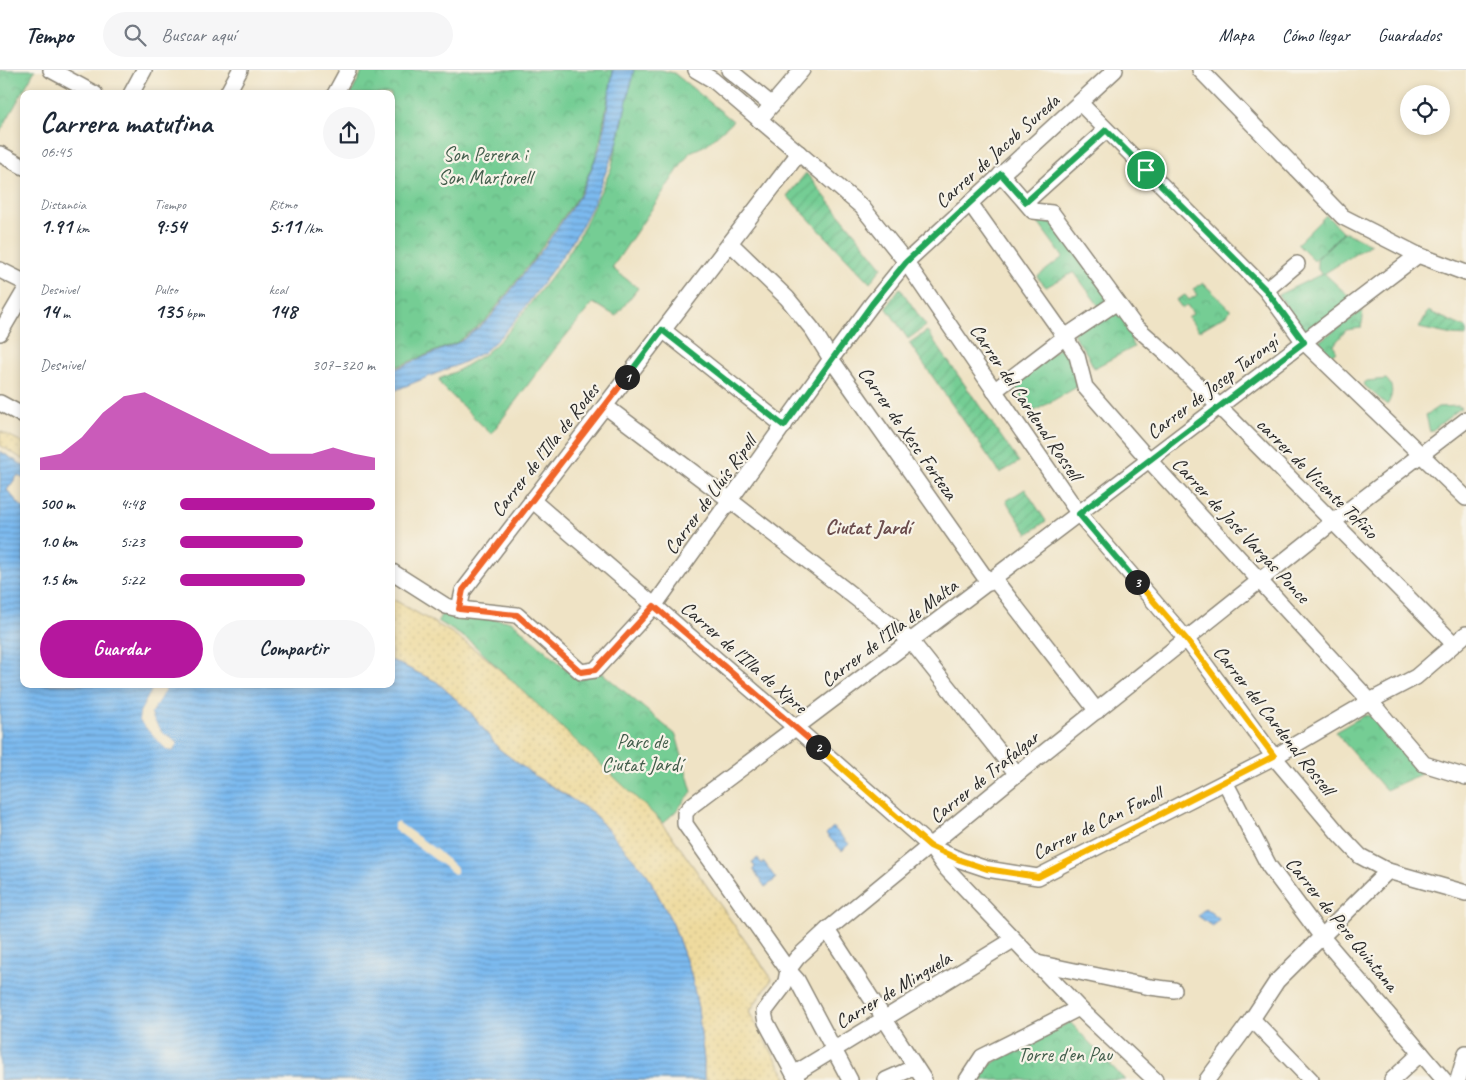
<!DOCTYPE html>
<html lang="es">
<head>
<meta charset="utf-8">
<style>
  body { margin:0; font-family:Caveat,sans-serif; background:#f6f6f7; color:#1f2937; height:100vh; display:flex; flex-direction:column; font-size:19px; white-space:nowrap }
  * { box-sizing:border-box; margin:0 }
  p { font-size:16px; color:#747a83 }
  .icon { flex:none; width:28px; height:28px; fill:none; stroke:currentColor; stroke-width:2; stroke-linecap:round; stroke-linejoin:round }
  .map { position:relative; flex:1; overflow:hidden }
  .panel { position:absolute; left:20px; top:20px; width:375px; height:598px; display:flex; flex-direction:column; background:#fff; border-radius:10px; box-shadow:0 2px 8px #0003 }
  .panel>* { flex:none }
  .fabs { position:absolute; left:1400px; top:15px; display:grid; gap:10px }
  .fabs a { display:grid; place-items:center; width:50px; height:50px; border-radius:50%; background:#fff; box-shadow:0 2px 8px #0003; font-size:25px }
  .pin { position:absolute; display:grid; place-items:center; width:42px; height:42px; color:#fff; margin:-21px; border:2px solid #fff; border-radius:50%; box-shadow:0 1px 5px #0007 }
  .km { position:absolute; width:25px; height:25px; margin:-12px; border-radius:50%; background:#222; color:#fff; font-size:14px; line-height:25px; text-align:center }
  .round { display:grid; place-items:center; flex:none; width:52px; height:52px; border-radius:26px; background:#f6f6f7 }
  .summary { display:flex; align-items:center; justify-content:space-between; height:85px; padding:0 20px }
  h1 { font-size:28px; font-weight:600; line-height:38px }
  .metrics { display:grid; grid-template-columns:repeat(3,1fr); gap:8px; height:85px; padding:5px 20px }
  .metrics div { display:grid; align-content:center }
  .metrics b { font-size:21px; font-weight:600 }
  .metrics small { font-size:14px; font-weight:400 }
  .metrics p { font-size:14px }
  .chart { height:140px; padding:10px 20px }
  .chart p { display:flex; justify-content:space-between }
  .chart svg { width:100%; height:90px; margin-top:5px; fill:#b5179e; opacity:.7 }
  .cta { display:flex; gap:10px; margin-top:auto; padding:10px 20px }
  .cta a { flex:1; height:58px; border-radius:30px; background:#b5179e; color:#fff; font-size:20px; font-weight:600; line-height:58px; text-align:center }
  .cta a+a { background:#f6f6f7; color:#1f2937 }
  ul { padding:0 20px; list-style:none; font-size:16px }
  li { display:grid; grid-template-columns:80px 60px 1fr; align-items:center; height:38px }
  li i { height:12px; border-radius:6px; background:#b5179e }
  header { display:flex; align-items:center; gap:30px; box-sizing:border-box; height:70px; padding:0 25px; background:#fff; border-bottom:1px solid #e0e1e3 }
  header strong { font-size:24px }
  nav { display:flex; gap:28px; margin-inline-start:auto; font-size:18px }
  .search { width:350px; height:45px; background:#f6f6f7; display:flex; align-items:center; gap:12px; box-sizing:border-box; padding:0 18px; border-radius:28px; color:#747a83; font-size:19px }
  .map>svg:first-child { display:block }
  .grass { fill:url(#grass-tufts); stroke:#507c60 }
  .sand { fill:url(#sand-dots); stroke:#8c8264 }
  .park { fill:url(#park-crowns); stroke:#507c60 }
  .garden { fill:url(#garden-furrows); stroke:#507c60 }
  .water { fill:url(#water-rules); stroke:#54728d }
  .pier { fill:#efe3c5 }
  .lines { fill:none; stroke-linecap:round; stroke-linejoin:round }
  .minor-casing { stroke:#8d8778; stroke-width:18 }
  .minor { stroke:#fff; stroke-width:15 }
  .split-1-casing { stroke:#fff; stroke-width:10 }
  .split-2-casing { stroke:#fff; stroke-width:10 }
  .split-3-casing { stroke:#fff; stroke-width:10 }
  .split-4-casing { stroke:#fff; stroke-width:10 }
  .split-1 { stroke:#22a559; stroke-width:6 }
  .split-2 { stroke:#f0652b; stroke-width:6 }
  .split-3 { stroke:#f5b400; stroke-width:6 }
  .split-4 { stroke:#22a559; stroke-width:6 }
  .labels { text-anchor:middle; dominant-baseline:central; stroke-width:4.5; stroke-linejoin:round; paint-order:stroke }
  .street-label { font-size:20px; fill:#2b2b2b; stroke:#f7f3e8 }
  .park-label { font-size:20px; fill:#415c4a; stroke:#f7f3e8 }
  .neighbourhood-label { font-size:21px; font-weight:bold; fill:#6b4d4d; stroke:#f7f3e8 }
</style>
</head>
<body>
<header>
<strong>Tempo</strong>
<div class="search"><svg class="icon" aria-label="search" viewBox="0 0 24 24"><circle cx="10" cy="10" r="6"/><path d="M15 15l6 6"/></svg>Buscar aquí</div>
<nav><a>Mapa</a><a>Cómo llegar</a><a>Guardados</a></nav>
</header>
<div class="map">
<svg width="1466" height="1010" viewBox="0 0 1466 1010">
  <defs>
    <pattern id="grass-tufts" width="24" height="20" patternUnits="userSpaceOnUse" patternTransform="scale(1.25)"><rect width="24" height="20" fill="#74cd94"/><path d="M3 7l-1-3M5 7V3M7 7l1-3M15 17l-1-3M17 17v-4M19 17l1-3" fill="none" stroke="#65b080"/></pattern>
    <pattern id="sand-dots" width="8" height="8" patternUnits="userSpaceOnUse" patternTransform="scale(1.25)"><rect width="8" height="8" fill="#eeda9e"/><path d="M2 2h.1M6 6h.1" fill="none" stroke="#cb8" stroke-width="1.8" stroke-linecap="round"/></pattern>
    <pattern id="park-crowns" width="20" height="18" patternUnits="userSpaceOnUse" patternTransform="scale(1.25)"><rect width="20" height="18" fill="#74cd94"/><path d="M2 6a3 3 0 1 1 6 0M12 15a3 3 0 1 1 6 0" fill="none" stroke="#65b080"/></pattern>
    <pattern id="garden-furrows" width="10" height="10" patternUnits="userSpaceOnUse" patternTransform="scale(1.25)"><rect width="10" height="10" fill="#74cd94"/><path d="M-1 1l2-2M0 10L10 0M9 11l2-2" fill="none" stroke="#65b080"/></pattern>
    <pattern id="water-rules" width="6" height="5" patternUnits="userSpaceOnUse" patternTransform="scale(1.25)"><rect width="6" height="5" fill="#7cbaef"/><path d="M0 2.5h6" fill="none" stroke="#6697c2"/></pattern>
  </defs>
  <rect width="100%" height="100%" fill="#f7f3e8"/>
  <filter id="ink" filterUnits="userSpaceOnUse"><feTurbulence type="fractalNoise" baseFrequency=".02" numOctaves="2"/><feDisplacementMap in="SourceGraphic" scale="10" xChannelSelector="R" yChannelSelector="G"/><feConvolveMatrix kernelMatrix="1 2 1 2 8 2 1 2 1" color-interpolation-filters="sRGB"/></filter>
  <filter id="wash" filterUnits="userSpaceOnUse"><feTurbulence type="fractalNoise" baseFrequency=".0096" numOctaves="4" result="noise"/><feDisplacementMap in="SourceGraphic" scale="20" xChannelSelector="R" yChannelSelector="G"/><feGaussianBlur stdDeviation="1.12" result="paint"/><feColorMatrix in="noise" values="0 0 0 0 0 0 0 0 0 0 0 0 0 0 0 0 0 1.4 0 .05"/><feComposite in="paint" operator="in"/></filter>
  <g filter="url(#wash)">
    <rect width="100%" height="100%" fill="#efe3c5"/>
    <!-- grass -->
    <polygon class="grass" points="1344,162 1371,174 1322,205 1317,198 1317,189"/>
    <!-- sand -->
    <g class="sand">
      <polygon points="0,361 24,373 24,390 0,375"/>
      <polygon points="391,528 452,563 485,587 629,713 674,769 772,909 749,942 788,1010 705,1010 704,1007 704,990 698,938 691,904 673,854 647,804 568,726 535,706 499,679 471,643 437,612 391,590"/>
    </g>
    <!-- park -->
    <g class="park">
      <polygon points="0,0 35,0 0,62"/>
      <polygon points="363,0 613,0 600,73 593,94 579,125 535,187 487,249 458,272 391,299 391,24 351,24"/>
      <polygon points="632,0 661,0 674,3 733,51 706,75 690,82 612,198 638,218 616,246 593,233 554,280 491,364 441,315 439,309 457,301 485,284 493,277 508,262 565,189 581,163 611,99 623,51"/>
      <path d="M1047,144l87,113c-3,6 -5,14 0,20l-40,21 -7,-14 -14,-20 28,-25 -27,-37 -28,15 -9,-10 26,-20 -27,-37z"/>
      <polygon points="1326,145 1343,162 1314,191 1297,174"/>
      <polygon points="1324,203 1353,230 1305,262 1278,225"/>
      <polygon points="1203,213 1231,240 1226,245 1199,261 1188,247 1193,244 1187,235 1182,238 1176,230 1185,225 1189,230 1197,225 1193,219"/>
      <polygon points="1362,241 1363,248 1361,258 1346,260 1334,275 1336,281 1331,285 1318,272"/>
      <path d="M1062,276c9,11 12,26 15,41l-46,26 -18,-31z"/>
      <path d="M1386,309c8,6 7,18 1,26l-24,-21 4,-3z"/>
      <polygon points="1459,336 1461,338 1430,362 1426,345 1438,337"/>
      <polygon points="442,543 449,545 511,551 579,610 600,601 676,665 692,722 675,742 663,753 470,571 438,551"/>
      <polygon points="1368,645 1372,647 1421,704 1386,720 1335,662 1363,646"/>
      <polygon points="1070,952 1125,1010 978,1010 989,995"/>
    </g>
    <!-- garden -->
    <g class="garden">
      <polygon points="806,103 882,197 870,213 787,126"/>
      <polygon points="900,218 926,256 908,269 886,237"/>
      <polygon points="1428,241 1466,258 1466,266 1452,265 1419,258"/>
      <polygon points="927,261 1019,392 1000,403 909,273"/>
      <polygon points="1025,419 1046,451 1028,464 1006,431"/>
    </g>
    <!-- water -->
    <g class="water">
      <polygon points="613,0 634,0 617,74 594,132 579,161 566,181 520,244 503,264 484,282 462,293 391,322 391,301 460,272 489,249 545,176 581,124 602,73"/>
      <polygon points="0,381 24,396 24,409 18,405 7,420 21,436 24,438 24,614 155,614 140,642 139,650 166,679 170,681 174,680 177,673 170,667 163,664 153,649 151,644 168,614 391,614 391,590 437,612 471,643 499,679 535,706 592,742 647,804 673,854 691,904 698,938 704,990 704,1007 705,1010 0,1010"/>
      <polygon points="833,757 849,774 842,781 826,764"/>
      <polygon points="758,788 761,794 764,792 776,809 765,817 753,799 755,797 752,792"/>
      <polygon points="1205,838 1219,849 1213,857 1198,846"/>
    </g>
    <!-- pier -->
    <g class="pier">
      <polygon points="155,614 157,614 142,642 142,649 168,677 170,678 174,676 174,674 169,669 161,665 151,651 148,644 166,614 168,614 151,644 153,649 163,664 170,667 177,674 174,680 170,681 166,679 139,650 140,642"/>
      <polygon points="396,752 398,752 438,781 457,798 457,803 454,804 394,759 394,753"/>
    </g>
  </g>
  <g filter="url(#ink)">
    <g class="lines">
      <defs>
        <g id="minor">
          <polyline points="51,0 95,24"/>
          <polyline points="696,0 713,10 862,137 906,192 1079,444 1187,570 1274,687 1339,764 1360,786 1388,801 1466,823"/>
          <polyline points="729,0 772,35"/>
          <polyline points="1200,0 1343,147 1418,185 1466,203"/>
          <polyline points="131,24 144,0"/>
          <polyline points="227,24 240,0"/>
          <polyline points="335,24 348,0"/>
          <polyline points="1080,33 1266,220 1304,272 1466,428"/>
          <polyline points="759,50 802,0"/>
          <polyline points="0,84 24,97"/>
          <polyline points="1001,104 1033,141 1052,143 1134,255 1168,285 1454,574"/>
          <polyline points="1026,132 1106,60"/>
          <polyline points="970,133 1065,267 1077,286 1085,317 1149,390 1370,631 1424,694 1466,707"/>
          <polyline points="730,173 787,228 813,260 831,289 989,513"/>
          <polyline points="0,200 24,212"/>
          <polyline points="1266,220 1297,194"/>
          <polyline points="663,260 784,356"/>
          <polyline points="0,263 24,222"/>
          <polyline points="994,321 1065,267 1117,232"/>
          <polyline points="0,333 24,346"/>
          <polyline points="605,336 731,431 911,571 1017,704"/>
          <polyline points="532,430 796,658 930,776 944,796 1079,938"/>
          <polyline points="391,501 446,536 459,539 517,545 581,602 595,600 654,536 831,289 872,234 906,192 1115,0"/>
          <polyline points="994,509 1097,641"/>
          <polyline points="459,539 463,521 799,83"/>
          <polyline points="1225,712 1269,796 1322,867 1444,1010"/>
          <polyline points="931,777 960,790 987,799 1038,807 1274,687 1370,631 1416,607 1466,564"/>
          <polyline points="827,860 924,1010"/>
          <polyline points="1037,893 1150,917 1174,920"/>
          <polyline points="1252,949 1311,1010"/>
          <polyline points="794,1004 1013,870"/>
          <polyline points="797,1010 766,952 764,942 783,917 786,911 788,900 797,888 827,860 1017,704 1333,452 1466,350"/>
          <path d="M850,1010l-53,-100 -9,-10 -103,-146v-11l6,-7c244,-182 485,-367 727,-551"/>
          <polyline points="886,1010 915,997"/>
          <polyline points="967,1010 982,987 1079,938 1155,1010"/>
          <polyline points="1207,1010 1252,949 1277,911 1388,801"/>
          <polyline points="1392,1010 1421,983"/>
          <polyline points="1458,1010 1466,983"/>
        </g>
      </defs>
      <!-- minor casing -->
      <use href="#minor" class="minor-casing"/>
      <!-- minor -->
      <use href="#minor" class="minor"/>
    </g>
  </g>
  <g class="lines" filter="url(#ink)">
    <defs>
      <polyline id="split-1" points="627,307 662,260 784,356 872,234 906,192 1001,104 1026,132 1106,60 1146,100"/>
      <polyline id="split-2" points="627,307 463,520 459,539 517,545 581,602 595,600 654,536 818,677"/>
      <polyline id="split-3" points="818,677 930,776 960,790 987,799 1038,807 1274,686 1187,570 1137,512"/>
      <polyline id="split-4" points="1137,512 1079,444 1304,272 1266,220 1146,100"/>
    </defs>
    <!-- split-1 casing -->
    <use href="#split-1" class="split-1-casing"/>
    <!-- split-2 casing -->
    <use href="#split-2" class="split-2-casing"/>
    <!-- split-3 casing -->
    <use href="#split-3" class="split-3-casing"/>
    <!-- split-4 casing -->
    <use href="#split-4" class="split-4-casing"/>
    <!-- split-1 -->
    <use href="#split-1" class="split-1"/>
    <!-- split-2 -->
    <use href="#split-2" class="split-2"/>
    <!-- split-3 -->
    <use href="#split-3" class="split-3"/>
    <!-- split-4 -->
    <use href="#split-4" class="split-4"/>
  </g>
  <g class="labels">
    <!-- street labels -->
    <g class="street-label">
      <text transform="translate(997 81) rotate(-42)">Carrer de Jacob Sureda</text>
      <text transform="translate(1212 317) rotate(-37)">Carrer de Josep Tarongí</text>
      <text transform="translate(1026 332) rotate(56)">Carrer del Cardenal Rossell</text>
      <text transform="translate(908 363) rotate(55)">Carrer de Xesc Forteza</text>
      <text transform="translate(545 380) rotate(-52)">Carrer de l'Illa de Rodes</text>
      <text transform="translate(1317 408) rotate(45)">carrer de Vicente Tofiño</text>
      <text transform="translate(710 425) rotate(-54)">Carrer de Lluís Ripoll</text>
      <text transform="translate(1241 460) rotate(47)">Carrer de José Vargas Ponce</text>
      <text transform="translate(889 563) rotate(-37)">Carrer de l'Illa de Malta</text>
      <text transform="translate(744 587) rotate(41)">Carrer de l'Illa de Xipre</text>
      <text transform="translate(1274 650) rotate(52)">Carrer del Cardenal Rossell</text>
      <text transform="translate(984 707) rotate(-39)">Carrer de Trafalgar</text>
      <text transform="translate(1097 753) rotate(-26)">Carrer de Can Fonoll</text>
      <text transform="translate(1342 854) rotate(51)">Carrer de Pere Quintana</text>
      <text transform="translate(893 920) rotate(-31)">Carrer de Minguela</text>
    </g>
    <!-- park labels -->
    <g class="park-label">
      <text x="485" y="84">Son Perera i<tspan x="485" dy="23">Son Martorell</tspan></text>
      <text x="642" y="671">Parc de<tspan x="642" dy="23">Ciutat Jardí</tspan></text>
      <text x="1065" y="984">Torre d'en Pau</text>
    </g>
    <!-- neighbourhood labels -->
    <g class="neighbourhood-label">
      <text x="868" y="457">Ciutat Jardí</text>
    </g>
  </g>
</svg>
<div class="fabs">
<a><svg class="icon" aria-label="locate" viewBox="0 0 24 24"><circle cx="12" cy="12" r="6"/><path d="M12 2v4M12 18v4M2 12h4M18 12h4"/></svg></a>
</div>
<div class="pin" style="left:1146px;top:100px;background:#1e9e55"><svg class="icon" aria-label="arrive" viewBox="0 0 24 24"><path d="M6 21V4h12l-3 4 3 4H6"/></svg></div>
<b class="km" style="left:627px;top:307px">1</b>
<b class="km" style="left:818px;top:677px">2</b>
<b class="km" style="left:1137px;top:512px">3</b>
<section class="panel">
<div class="summary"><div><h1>Carrera matutina</h1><p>06:45</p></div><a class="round"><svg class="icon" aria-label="share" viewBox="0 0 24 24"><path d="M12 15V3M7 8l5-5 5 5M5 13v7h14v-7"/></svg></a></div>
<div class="metrics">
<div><p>Distancia</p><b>1.91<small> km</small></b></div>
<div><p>Tiempo</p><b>9:54</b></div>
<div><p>Ritmo</p><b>5:11<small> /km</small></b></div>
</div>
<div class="metrics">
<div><p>Desnivel</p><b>14<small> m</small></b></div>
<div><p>Pulso</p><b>135<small> bpm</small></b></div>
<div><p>kcal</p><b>148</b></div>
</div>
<div class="chart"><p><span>Desnivel</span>307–320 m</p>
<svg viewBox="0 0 160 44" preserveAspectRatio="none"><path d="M0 44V38L10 36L20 28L30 16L40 8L50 6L60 11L70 16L80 21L90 26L100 31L110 36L120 36L130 36L140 33L150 36L160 38V44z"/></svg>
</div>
<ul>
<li><b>500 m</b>4:48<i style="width:100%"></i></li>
<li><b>1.0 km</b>5:23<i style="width:63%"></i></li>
<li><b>1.5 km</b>5:22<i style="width:64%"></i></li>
</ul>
<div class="cta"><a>Guardar</a><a>Compartir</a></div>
</section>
</div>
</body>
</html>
